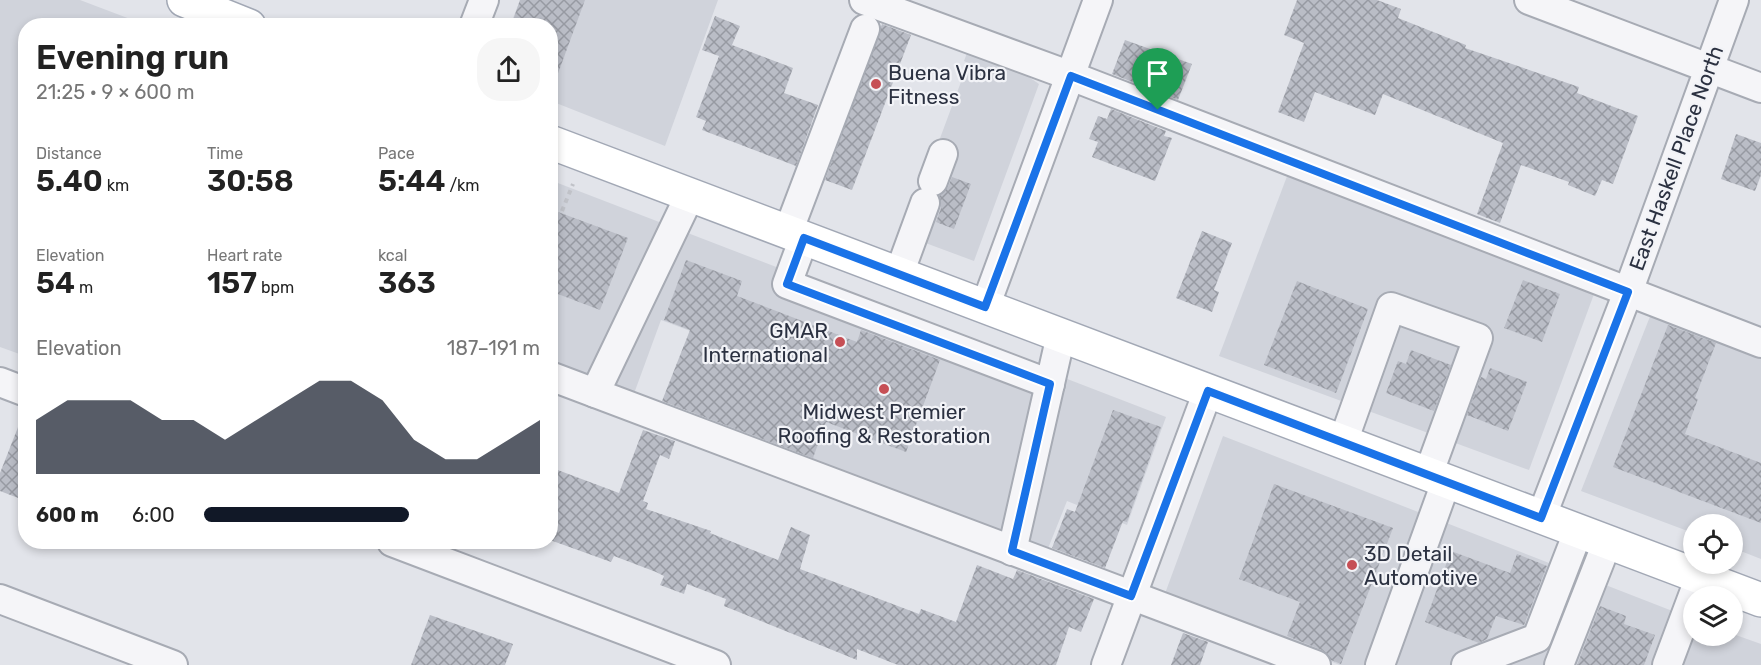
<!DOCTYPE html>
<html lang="en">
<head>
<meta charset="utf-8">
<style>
  body { margin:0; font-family:Rubik,sans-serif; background:#f6f6f6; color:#222; height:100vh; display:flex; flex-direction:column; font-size:22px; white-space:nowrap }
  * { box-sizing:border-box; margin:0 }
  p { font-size:20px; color:#767676 }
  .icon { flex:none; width:33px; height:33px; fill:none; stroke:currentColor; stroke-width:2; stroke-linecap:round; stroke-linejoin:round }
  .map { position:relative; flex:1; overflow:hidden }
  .drawer { position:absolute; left:18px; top:18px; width:540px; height:531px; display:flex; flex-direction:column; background:#fff; border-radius:24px; box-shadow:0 3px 9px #0003 }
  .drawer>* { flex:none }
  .fabs { position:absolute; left:1683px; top:514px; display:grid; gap:12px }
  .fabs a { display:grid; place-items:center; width:60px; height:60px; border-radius:50%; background:#fff; box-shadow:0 3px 9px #0003; font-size:30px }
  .pin { position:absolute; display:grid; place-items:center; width:51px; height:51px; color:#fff; margin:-62px -26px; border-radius:50% 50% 50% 0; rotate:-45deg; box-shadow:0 0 6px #0007 }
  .pin .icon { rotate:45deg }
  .round { display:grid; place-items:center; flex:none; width:63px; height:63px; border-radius:24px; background:#f6f6f6 }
  .summary { display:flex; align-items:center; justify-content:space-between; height:102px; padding:0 18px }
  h1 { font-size:33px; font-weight:600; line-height:45px }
  .stats { display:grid; grid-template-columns:repeat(3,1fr); gap:9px; height:102px; padding:6px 18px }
  .stats div { display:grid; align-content:center }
  .stats b { font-size:30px; font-weight:600 }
  .stats small { font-size:16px; font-weight:400 }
  .stats p { font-size:16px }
  .chart { height:168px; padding:12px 18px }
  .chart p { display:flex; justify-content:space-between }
  .chart svg { width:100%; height:108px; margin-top:6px; fill:#111827; opacity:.7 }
  ul { padding:0 18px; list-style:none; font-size:20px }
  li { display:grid; grid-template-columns:96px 72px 1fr; align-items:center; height:45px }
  li i { height:15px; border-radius:8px; background:#111827 }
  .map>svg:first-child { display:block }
  .built { fill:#d0d3db }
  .building { fill:url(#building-cross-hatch) }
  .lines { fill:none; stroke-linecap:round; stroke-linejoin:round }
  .minor-casing { stroke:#a7abb4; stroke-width:32 }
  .major-casing { stroke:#a2a8b5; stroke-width:36 }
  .path { stroke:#c0c2c8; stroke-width:4; stroke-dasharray:4.5 4.5; stroke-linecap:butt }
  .minor { stroke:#f5f5f8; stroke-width:28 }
  .major { stroke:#fff; stroke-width:33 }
  .route-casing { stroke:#fff; stroke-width:12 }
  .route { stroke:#1a73e8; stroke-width:8 }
  .poi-dot { fill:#c64f55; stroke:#f2f3f7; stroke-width:2 }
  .labels { text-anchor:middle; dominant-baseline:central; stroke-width:4.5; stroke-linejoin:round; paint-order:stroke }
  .poi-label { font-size:21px; fill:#2b3141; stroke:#f2f3f7; text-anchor:start }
  .street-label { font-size:21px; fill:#2b3141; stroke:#f2f3f7 }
</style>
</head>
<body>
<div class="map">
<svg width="1761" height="665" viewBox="0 0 1761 665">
  <defs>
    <pattern id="building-cross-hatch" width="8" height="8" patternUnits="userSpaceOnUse" patternTransform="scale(1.5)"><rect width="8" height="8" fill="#babdc6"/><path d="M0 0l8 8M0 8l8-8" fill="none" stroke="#979aa2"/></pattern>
  </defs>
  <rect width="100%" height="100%" fill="#e2e4ea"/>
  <!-- built -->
  <g class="built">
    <polygon points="0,0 80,0 146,25 26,26 25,356 0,347"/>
    <polygon points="520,0 718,0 665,146 551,101 550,26 510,26"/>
    <polygon points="970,45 995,54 1039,84 974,261 904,235 968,63 964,61"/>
    <polygon points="1289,171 1594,294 1529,470 1219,356"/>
    <polygon points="550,180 1166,417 1127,525 1067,501 1045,556 692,422 722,343 661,320 632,399 551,366"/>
    <polygon points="1651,314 1761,356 1761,559 1733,548 1732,525 1694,525 1693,533 1581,491"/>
    <polygon points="1223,436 1693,619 1694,636 1732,636 1733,634 1761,644 1761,665 1340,665 1163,599"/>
  </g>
  <!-- building -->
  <g class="building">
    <polygon points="520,0 585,0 553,87 550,87 550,26 511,26"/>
    <polygon points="1297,0 1377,0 1401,9 1398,18 1466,45 1465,48 1579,87 1577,93 1638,116 1613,184 1602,180 1595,196 1568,185 1569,182 1521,165 1500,223 1477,214 1503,143 1383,94 1375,115 1315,92 1304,122 1278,112 1304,43 1284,35"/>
    <polygon points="715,16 740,26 732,45 793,68 784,93 818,105 796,166 702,130 706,121 696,117 719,56 702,50"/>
    <polygon points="882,24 911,35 852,190 825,180"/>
    <polygon points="1125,40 1192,64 1178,100 1112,74"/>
    <polygon points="1111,109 1166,131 1164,136 1172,138 1155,181 1092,157 1098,142 1089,139 1098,116 1107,119"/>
    <polygon points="1736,134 1761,143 1761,175 1755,191 1721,179"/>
    <polygon points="952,177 971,184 954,229 936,222 941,208 939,196 948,187"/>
    <polygon points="550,209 628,238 600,310 550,291"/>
    <polygon points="1202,231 1232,243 1214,290 1219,292 1212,312 1176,298"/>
    <polygon points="686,260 742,281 737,296 857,342 861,330 940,360 906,452 826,422 813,458 662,401 690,330 664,320"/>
    <polygon points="1523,280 1560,294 1542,342 1504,328"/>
    <polygon points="1297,281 1368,309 1336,393 1264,365"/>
    <polygon points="1668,325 1716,343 1695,398 1698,399 1685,434 1761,463 1761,523 1613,467"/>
    <polygon points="1411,350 1451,365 1434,411 1386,393 1398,361 1406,364"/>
    <polygon points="1490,368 1527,382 1508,431 1467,415 1481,377 1486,379"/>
    <polygon points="1113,410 1161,427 1127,522 1123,521 1105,568 1052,548 1067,509 1075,512"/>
    <polygon points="24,412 26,412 26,501 0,491 0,473"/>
    <polygon points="643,430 675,441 669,459 660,455 643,501 648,503 646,509 711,531 710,533 778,560 791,527 810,535 800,569 919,614 921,609 956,622 977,565 1013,579 1017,570 1094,599 1081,632 1069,627 1056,665 898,665 857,649 857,660 724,606 726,599 687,584 684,594 660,585 664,576 656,572 614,556 611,562 550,540 550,482 555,469 619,493"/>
    <polygon points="1274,484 1393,528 1341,664 1331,660 1322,650 1287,636 1300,602 1239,579"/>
    <polygon points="1451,551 1510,573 1517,554 1547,566 1524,625 1496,616 1487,639 1479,643 1425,622"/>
    <polygon points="1600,606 1626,616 1624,624 1655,635 1644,665 1577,665"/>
    <polygon points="430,615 513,644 505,665 411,665"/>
    <polygon points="1183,633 1208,642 1200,665 1171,665"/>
  </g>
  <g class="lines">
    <defs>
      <g id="minor">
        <polyline points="864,0 1071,76 1761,343"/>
        <polyline points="1529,0 1761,88"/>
        <polyline points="474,26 484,0"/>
        <polyline points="933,181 943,154"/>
        <polyline points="788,232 865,29"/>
        <polyline points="804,238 787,284 1050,384"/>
        <polyline points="899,274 925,203"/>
        <polyline points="985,307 1098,0"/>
        <polyline points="550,376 1316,665"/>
        <polyline points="0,382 26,392"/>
        <polyline points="595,393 690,195"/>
        <polyline points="1343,442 1391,307 1478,338 1428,475"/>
        <polyline points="1541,518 1628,292 1734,0"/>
        <polyline points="392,542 716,665"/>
        <polyline points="1012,551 1061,335"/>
        <polyline points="0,599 173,665"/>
        <polyline points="1106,665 1208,391"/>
        <polyline points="1380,665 1446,482"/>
        <polyline points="1466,665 1537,638 1578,532"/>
        <polyline points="1559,665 1607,543"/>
        <polyline points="1667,665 1700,577"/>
      </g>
      <g id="major">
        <polyline points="184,0 249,26"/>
        <polyline points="550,142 1761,600"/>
      </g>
    </defs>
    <!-- minor casing -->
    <use href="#minor" class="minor-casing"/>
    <!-- major casing -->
    <use href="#major" class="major-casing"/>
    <!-- path -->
    <polyline class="path" points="562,211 573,184"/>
    <!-- minor -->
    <use href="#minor" class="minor"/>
    <!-- major -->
    <use href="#major" class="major"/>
  </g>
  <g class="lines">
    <defs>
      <polygon id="route" points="1071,76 1628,292 1541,518 1208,391 1131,596 1012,551 1050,384 787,284 804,238 985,307"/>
    </defs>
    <!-- route casing -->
    <use href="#route" class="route-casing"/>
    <!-- route -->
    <use href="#route" class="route"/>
  </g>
  <!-- markers -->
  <g class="poi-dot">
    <circle cx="876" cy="84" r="6"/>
    <circle cx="840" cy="342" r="6"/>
    <circle cx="884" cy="389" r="6"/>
    <circle cx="1352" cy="565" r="6"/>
  </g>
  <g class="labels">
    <!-- poi labels -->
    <g class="poi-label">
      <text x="888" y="72">Buena Vibra<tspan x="888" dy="24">Fitness</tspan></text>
      <text x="828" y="330" text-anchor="end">GMAR<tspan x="828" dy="24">International</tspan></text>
      <text x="884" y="411" text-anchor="middle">Midwest Premier<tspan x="884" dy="24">Roofing &amp; Restoration</tspan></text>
      <text x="1364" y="553">3D Detail<tspan x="1364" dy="24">Automotive</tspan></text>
    </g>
    <!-- street labels -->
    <g class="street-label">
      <text transform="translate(1676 158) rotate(-70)">East Haskell Place North</text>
    </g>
  </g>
</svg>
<div class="fabs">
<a><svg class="icon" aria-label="locate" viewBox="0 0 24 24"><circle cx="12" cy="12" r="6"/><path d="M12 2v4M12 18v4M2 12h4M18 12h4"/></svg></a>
<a><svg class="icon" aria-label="layers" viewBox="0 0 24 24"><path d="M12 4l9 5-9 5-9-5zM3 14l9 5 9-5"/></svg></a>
</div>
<div class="pin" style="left:1158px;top:110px;background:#1e9e55"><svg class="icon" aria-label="arrive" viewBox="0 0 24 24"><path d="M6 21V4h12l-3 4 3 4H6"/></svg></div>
<section class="drawer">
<div class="summary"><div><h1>Evening run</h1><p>21:25 · 9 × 600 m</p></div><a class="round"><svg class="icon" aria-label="share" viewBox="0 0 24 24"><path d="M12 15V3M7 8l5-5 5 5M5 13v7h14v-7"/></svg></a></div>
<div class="stats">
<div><p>Distance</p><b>5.40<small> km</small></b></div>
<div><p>Time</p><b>30:58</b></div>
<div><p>Pace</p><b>5:44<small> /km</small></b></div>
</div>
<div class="stats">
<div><p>Elevation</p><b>54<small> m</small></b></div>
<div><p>Heart rate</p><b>157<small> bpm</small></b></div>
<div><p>kcal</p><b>363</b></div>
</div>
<div class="chart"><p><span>Elevation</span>187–191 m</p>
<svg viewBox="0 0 160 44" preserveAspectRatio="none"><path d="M0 44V22L10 14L20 14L30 14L40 22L50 22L60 30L70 22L80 14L90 6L100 6L110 14L120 30L130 38L140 38L150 30L160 22V44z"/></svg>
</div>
<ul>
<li><b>600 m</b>6:00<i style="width:61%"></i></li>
</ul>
</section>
</div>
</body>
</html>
